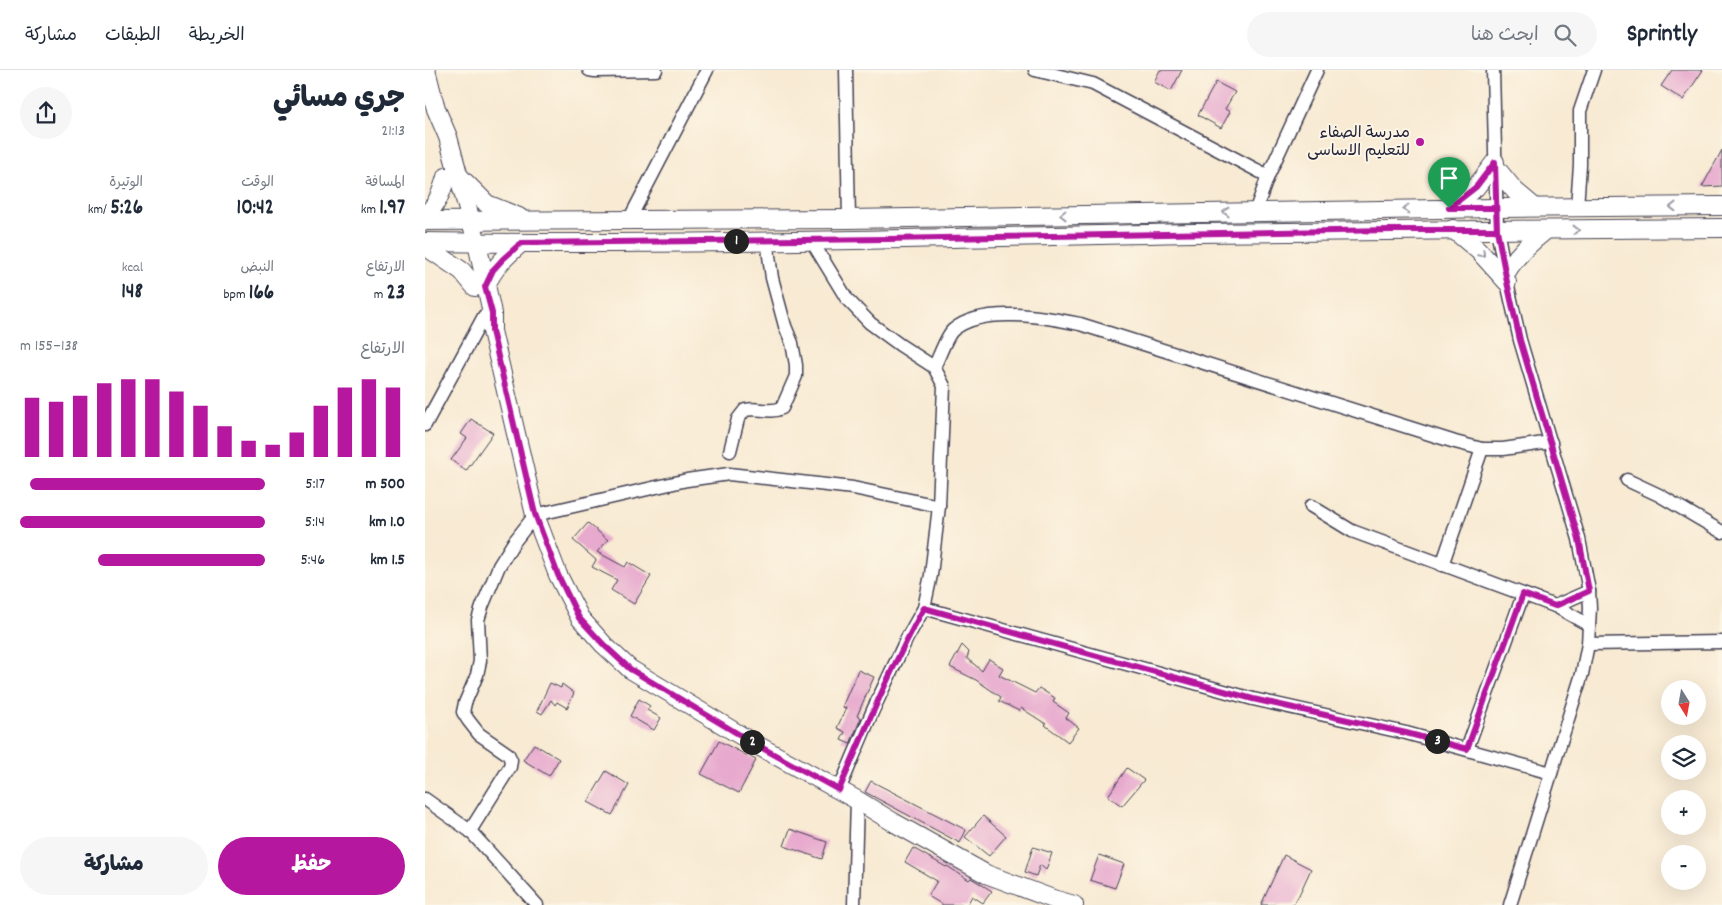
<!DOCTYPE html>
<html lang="ar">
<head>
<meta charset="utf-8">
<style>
  body { margin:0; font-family:Dekko,"Playpen Sans Arabic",sans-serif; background:#f6f6f7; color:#1f2937; direction:rtl; height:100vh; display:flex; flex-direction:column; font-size:19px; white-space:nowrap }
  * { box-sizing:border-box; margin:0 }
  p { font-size:16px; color:#747a83 }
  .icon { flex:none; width:28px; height:28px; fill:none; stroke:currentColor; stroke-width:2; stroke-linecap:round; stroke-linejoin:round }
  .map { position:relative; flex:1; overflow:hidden; direction:ltr }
  .panel { display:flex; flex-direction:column; background:#fff; width:425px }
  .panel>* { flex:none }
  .needle { width:32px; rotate:169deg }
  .buttons { position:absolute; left:1236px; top:610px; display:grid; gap:10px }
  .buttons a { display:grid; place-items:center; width:45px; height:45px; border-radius:50%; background:#fff; box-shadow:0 5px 20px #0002; font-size:25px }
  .pin { position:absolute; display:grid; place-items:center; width:42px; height:42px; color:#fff; margin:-51px -21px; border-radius:50% 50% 50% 0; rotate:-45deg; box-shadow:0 0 5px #0007 }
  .pin .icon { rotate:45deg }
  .km { position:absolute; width:25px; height:25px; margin:-12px; border-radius:50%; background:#222; color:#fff; font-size:14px; line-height:25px; text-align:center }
  .round { display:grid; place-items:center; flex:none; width:52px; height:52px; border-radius:26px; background:#f6f6f7 }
  .head { display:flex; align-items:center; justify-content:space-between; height:85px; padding:0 20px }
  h1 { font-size:28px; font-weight:800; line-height:38px }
  .metrics { display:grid; grid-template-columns:repeat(3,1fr); gap:8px; height:85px; padding:5px 20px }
  .metrics div { display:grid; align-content:center }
  .metrics b { font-size:21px; font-weight:800 }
  .metrics small { font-size:14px; font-weight:400 }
  .metrics p { font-size:14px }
  .chart { height:140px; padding:10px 20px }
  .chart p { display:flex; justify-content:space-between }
  .chart svg { width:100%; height:90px; margin-top:5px; stroke:#b5179e; stroke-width:6 }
  .button { display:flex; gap:10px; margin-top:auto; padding:10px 20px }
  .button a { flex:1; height:58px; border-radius:30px; background:#b5179e; color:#fff; font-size:20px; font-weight:800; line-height:58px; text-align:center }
  .button a+a { background:#f6f6f7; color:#1f2937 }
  ul { padding:0 20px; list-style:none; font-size:16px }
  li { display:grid; grid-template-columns:80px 60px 1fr; align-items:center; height:38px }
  li i { height:12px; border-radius:6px; background:#b5179e }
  header { display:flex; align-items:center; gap:30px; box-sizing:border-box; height:70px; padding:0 25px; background:#fff; border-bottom:1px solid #e0e1e3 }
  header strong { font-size:24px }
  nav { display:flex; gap:28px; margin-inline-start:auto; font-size:18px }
  .search { width:350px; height:45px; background:#f6f6f7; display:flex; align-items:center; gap:12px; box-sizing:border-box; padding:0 18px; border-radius:28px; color:#747a83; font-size:19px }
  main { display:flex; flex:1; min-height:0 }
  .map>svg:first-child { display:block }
  .building { fill:#e7a9ce }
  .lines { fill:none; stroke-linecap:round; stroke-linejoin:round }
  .street-casing { stroke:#424052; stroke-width:15 }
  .secondary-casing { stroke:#424052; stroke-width:20 }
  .street { stroke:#fff; stroke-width:12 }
  .secondary { stroke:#fff; stroke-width:18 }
  .oneway { stroke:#9c9ca7 }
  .route-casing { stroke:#fff; stroke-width:10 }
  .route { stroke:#b5179e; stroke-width:6 }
  .poi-dot { fill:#b5179e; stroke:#fcf5e5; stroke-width:2 }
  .labels { text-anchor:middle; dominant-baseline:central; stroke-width:4; stroke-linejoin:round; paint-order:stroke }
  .poi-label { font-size:16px; fill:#22223b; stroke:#fcf5e5; text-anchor:end }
</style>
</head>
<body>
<header>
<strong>Sprintly</strong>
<div class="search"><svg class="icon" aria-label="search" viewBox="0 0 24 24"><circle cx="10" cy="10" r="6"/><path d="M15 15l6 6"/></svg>ابحث هنا</div>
<nav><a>الخريطة</a><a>الطبقات</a><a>مشاركة</a></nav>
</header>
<main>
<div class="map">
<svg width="1297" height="835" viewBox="0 0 1297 835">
  <rect width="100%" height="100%" fill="#fcf5e5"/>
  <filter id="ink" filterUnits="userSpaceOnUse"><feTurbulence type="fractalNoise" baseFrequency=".02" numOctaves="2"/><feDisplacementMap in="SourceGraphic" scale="10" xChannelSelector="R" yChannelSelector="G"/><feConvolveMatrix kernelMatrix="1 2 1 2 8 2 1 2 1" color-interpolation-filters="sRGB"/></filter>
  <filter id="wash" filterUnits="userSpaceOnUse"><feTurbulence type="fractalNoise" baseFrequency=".0096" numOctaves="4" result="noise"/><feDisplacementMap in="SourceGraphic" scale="20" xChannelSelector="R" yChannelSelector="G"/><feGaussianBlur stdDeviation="1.12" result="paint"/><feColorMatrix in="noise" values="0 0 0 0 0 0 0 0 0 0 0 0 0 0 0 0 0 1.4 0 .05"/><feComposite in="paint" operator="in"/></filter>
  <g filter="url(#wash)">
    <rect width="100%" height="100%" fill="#f8ead3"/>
    <g id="blocks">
      <!-- building -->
      <g class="building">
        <polygon points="735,0 757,0 746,21 729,12"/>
        <polygon points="1247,0 1278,0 1258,30 1236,16"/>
        <polygon points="791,12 810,22 800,39 805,42 796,58 773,45"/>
        <polygon points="1297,80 1297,116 1277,117"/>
        <polygon points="46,349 68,363 41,401 26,390 42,368 36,364"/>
        <polygon points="163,453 183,470 172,482 200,497 203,492 226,506 209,534 186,520 192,510 167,497 171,490 148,470"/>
        <polygon points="537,575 544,582 542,588 557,601 564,589 578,598 574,605 610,623 614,618 630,628 628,632 644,643 641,648 654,658 643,672 620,655 621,654 596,638 594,641 574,631 576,627 551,610 525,597"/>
        <polygon points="433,600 449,607 432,646 436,648 425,674 416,670 420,662 412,658 421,638 417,637"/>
        <polygon points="125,613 136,618 137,614 149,623 142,638 132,632 130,635 126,630 117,644 112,641"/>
        <polygon points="214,629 225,636 222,640 236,648 229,660 205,646"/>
        <polygon points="294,671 331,690 314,723 276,704"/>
        <polygon points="109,674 134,689 124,706 98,690"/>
        <polygon points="702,698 719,710 697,736 683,726"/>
        <polygon points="181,701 204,715 187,745 163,732"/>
        <polygon points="446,711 541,760 535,773 440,722"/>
        <polygon points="558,746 581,766 564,786 540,767"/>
        <polygon points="365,759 402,772 397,789 359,776"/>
        <polygon points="608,777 627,783 621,800 615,795 611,806 600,802"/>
        <polygon points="488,778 521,797 522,796 544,810 546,808 567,821 558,833 547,826 542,835 518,835 503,826 512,811 480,792"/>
        <polygon points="674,785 699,794 690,818 665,810"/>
        <polygon points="859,785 886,799 874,825 868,835 836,835"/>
      </g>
    </g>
  </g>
  <g filter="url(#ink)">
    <use href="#blocks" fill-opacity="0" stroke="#424052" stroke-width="1"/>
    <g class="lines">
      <defs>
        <g id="street">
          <polyline points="164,0 170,1 231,0"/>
          <polyline points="421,0 424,149"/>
          <polyline points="610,0 668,14 843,106"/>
          <polyline points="1068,0 1072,160 1082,212 1095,270 1154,469 1164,521 1165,538 1163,574 1157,604 1085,835"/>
          <polyline points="1152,137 1155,95 1155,41 1169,0"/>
          <polyline points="830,142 843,106 892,0"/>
          <polyline points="204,150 282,0"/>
          <polyline points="386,170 422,229 445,253 475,275 509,297 519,316 514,436 506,505 499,538 482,568 448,640 414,720"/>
          <path d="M509,297c5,-9 12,-31 19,-37 29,-25 93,-13 127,-6l375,118 27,7h21l48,-7"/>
          <polyline points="0,355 59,246 67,243"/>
          <path d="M305,381l8,-32 7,-9c14,-3 24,4 37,-2l14,-32v-11l-4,-22 -7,-17 -13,-48 -5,-37"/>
          <polyline points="1202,410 1234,425 1297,462"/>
          <polyline points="886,436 927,461 1130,536 1164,521"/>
          <polyline points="1017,495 1057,379"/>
          <polyline points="1130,536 1164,555"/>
          <polyline points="499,538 828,629 981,663 1126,703"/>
          <polyline points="1163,574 1297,572"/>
          <polyline points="1042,679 1098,525"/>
          <polyline points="0,729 45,761 112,835"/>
          <polyline points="45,761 85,697 86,690 83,684 54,664 43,650 38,642 40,633 52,605 55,591 53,550 57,537 74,496 89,472 110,445 262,410 304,404 428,418 514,436"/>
          <polyline points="429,835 432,730"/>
        </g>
        <g id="secondary">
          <polyline points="1,0 11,39 23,67 52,173 67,243 67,261 110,445 133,505 155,548 179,575 205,599 330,674 432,730 468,752 561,804 628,829 649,835"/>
          <polyline points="1071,98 1090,121 1109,137"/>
          <polyline points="36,108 62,134 94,147"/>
          <polyline points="1024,138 1051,117 1070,92"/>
          <path d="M0,145c12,-9 17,-24 21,-38"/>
          <polyline points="0,151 424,149 1071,138 1297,136"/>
          <polyline points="1028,159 1053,180 1082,212"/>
          <path d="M0,172c256,4 513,-4 769,-9 176,-3 352,-3 528,-5"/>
          <polyline points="0,176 37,201 50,217"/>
          <path d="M1081,203c10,-18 24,-30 40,-43"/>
          <path d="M60,217c10,-21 19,-29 36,-44"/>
        </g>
      </defs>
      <!-- street casing -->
      <use href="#street" class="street-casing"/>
      <!-- secondary casing -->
      <use href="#secondary" class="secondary-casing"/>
      <!-- street -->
      <use href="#street" class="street"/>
      <!-- secondary -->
      <use href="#secondary" class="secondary"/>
    </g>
    <!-- one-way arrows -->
    <defs><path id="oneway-chevron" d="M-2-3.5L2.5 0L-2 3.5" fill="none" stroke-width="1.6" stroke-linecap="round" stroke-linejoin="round" transform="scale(1.25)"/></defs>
    <g class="oneway">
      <use href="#oneway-chevron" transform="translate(1248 137) rotate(180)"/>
      <use href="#oneway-chevron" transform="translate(981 139) rotate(179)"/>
      <use href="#oneway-chevron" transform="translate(801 142) rotate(179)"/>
      <use href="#oneway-chevron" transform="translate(638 145) rotate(179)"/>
      <use href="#oneway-chevron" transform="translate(1151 160) rotate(-1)"/>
      <use href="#oneway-chevron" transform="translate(1057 184) rotate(45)"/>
    </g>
  </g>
  <g class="lines" filter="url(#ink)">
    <defs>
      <path id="route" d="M1024,138h47l1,22h-106l-504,9 -366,4 -18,16 -10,11 -8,17 7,26v18l43,183 23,61 21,43 25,27 26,24 125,75 84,46c27,-62 52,-123 85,-182l329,91 153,34 61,16 56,-155 32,12 34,-15 -10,-52 -59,-199 -13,-58 -10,-52 -2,-68 -19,25 -27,21"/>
    </defs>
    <!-- route casing -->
    <use href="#route" class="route-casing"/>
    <!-- route -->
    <use href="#route" class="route"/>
  </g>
  <!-- markers -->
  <circle class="poi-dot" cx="995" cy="72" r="5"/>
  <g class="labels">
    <!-- poi labels -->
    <g class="poi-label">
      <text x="985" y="63">مدرسة الصفاء<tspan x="985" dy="18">للتعليم الاساسى</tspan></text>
    </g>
  </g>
</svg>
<div class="buttons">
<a><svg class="needle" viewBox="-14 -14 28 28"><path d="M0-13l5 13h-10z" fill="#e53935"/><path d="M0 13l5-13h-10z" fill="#747a83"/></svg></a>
<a><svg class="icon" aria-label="layers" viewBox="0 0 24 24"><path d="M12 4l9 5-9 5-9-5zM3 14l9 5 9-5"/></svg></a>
<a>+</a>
<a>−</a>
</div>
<div class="pin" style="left:1024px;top:138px;background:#1e9e55"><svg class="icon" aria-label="arrive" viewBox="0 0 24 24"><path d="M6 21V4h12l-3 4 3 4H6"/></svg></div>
<b class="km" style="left:311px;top:171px">1</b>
<b class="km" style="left:327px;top:672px">2</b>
<b class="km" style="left:1012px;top:671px">3</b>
</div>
<section class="panel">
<div class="head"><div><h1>جري مسائي</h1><p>21:13</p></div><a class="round"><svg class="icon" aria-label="share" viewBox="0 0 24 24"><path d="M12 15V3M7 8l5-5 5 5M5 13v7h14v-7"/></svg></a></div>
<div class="metrics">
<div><p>المسافة</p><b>1.97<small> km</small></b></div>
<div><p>الوقت</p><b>10:42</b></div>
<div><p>الوتيرة</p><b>5:26<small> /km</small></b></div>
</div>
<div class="metrics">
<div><p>الارتفاع</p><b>23<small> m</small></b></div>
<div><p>النبض</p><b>166<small> bpm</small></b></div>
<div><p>kcal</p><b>148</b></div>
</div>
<div class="chart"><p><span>الارتفاع</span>138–155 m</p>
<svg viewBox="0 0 160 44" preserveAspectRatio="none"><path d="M5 44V15M15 44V17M25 44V14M35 44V8M45 44V6M55 44V6M65 44V12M75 44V19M85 44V29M95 44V36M105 44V38M115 44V32M125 44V19M135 44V10M145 44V6M155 44V10"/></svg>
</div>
<ul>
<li><b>500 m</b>5:17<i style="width:96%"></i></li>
<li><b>1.0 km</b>5:14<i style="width:100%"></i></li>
<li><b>1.5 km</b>5:46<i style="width:68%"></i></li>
</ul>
<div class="button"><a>حفظ</a><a>مشاركة</a></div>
</section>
</main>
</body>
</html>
